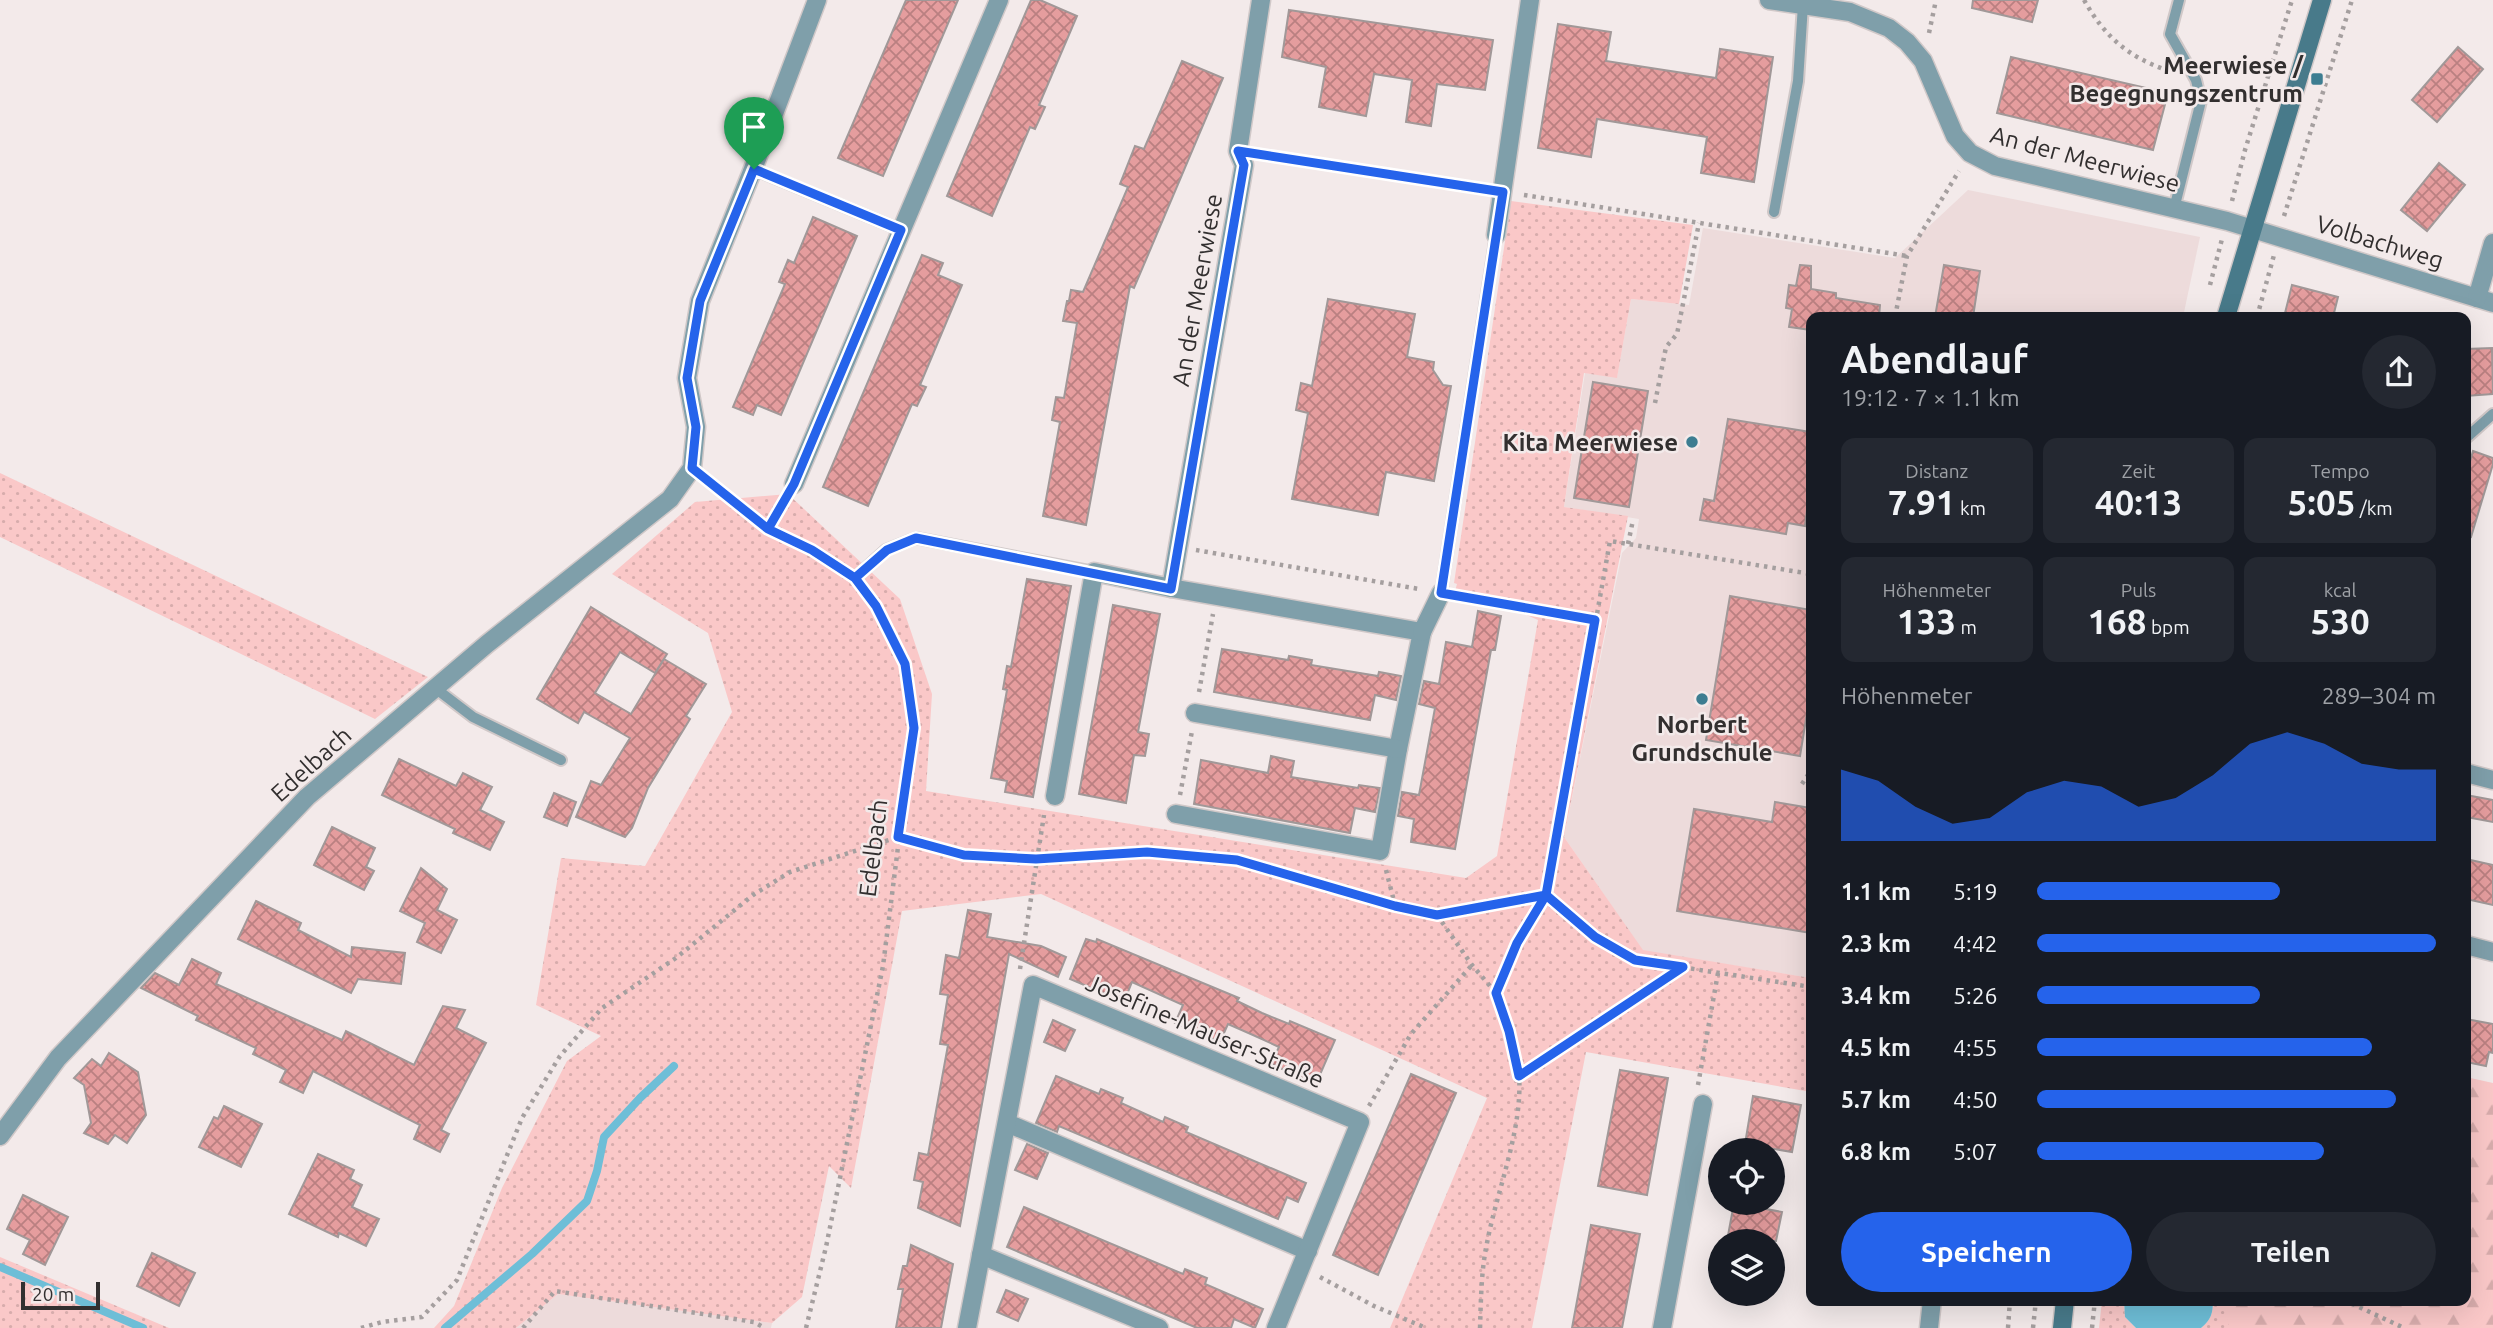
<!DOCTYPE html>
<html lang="de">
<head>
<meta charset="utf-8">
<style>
  body { margin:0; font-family:Ubuntu,sans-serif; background:#242831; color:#f1f3f6; height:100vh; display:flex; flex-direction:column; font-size:26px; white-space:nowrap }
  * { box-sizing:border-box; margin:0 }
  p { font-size:23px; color:#9ea1a6 }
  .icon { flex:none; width:38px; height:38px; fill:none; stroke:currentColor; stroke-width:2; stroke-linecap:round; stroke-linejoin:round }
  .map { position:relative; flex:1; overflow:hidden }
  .details { position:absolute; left:1806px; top:312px; width:665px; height:994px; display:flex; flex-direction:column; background:#171b24; border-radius:14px; box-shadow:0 7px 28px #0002 }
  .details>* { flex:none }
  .controls { position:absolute; left:1708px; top:1138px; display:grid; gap:14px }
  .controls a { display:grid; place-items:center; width:77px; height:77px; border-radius:50%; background:#171b24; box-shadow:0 7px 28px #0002; font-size:35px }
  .scale { position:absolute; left:21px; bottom:18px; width:79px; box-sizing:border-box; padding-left:7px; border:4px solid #322f2f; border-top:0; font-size:19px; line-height:24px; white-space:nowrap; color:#322f2f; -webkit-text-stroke:5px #f3eaea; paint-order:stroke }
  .pin { position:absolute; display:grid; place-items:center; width:60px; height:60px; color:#fff; margin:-72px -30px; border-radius:50% 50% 50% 0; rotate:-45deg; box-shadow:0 0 7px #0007 }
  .pin .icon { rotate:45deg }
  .round { display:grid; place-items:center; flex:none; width:74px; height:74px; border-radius:37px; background:#242831 }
  .headline { display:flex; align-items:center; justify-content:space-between; height:119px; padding:0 35px }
  h1 { font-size:38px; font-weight:700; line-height:52px }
  .stats { display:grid; grid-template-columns:repeat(3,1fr); gap:10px; height:119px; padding:7px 35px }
  .stats div { display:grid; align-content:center; border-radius:14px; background:#242831; text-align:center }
  .stats b { font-size:35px; font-weight:700 }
  .stats small { font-size:19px; font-weight:400 }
  .stats p { font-size:19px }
  .chart { height:196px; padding:14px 35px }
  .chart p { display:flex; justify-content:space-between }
  .chart svg { width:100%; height:126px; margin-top:7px; fill:#2563eb; opacity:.7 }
  .action { display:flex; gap:14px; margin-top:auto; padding:14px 35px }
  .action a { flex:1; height:80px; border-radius:42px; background:#2563eb; color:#fff; font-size:28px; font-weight:700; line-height:80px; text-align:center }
  .action a+a { background:#242831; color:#f1f3f6 }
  ul { padding:0 35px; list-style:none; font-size:23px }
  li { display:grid; grid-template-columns:112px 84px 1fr; align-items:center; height:52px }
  li i { height:18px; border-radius:9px; background:#2563eb }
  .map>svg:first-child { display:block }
  .built { fill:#eddbdb }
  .grass { fill:url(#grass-dots) }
  .forest { fill:url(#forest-firs) }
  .water { fill:#6ebed7 }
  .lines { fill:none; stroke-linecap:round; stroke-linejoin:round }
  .stream { stroke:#6ebed7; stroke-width:8 }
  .building { fill:url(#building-cross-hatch); stroke:#a19898; stroke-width:2 }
  .lane-casing { stroke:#d0c8c8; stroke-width:14 }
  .street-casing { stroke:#d0c8c8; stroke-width:21 }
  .secondary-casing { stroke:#d0c8c8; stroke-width:21 }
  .path { stroke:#a59f9f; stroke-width:4.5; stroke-dasharray:3.5 5; stroke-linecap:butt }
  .lane { stroke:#7f9faa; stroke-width:10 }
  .street { stroke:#7f9faa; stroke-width:18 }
  .secondary { stroke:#487a8a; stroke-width:18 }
  .route-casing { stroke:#fff; stroke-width:14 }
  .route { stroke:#2563eb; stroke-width:9 }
  .poi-dot { fill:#3d7d91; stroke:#f3eaea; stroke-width:2.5 }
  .labels { text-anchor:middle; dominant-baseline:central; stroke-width:5; stroke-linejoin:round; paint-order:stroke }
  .poi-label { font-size:24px; font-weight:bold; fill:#322f2f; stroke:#f3eaea; text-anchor:end }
  .street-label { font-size:24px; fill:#322f2f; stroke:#f3eaea }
</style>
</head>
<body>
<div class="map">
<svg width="2493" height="1328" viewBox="0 0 2493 1328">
  <defs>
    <pattern id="grass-dots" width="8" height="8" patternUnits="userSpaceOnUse" patternTransform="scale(1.75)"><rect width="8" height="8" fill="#fac8c8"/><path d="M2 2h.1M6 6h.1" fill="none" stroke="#d7acac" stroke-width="1.8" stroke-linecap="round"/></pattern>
    <pattern id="forest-firs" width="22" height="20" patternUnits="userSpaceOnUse" patternTransform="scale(1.75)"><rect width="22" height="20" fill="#fac8c8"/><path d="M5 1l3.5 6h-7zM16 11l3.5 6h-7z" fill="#d7acac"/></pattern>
    <pattern id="building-cross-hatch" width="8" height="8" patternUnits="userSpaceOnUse" patternTransform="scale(1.75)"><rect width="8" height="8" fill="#e59d9e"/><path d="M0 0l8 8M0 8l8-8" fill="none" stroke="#ba8081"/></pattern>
  </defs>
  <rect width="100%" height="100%" fill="#f3eaea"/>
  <!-- built -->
  <g class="built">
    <polygon points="1968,190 2200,237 2183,317 1811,317 1811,978 1643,951 1564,837 1622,553 1636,538 1639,519 1564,507 1585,373 1617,377 1631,299 1689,305 1703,228 1895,258"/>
    <polygon points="558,1294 772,1323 771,1328 516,1328"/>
  </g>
  <!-- grass -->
  <g class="grass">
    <polygon points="1511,201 1693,225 1679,304 1631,299 1617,378 1584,373 1564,507 1628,516 1564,837 1643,950 1811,978 1811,1092 1586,1052 1532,1328 1390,1328 1487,1098 1041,894 902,911 851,1188 829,1166 802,1297 772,1323 558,1294 516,1328 434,1328 454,1306 502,1188 567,1061 601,1036 536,1005 561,858 645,866 732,712 708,633 612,574 695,502 788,494 900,599 932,694 926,791 1466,878 1497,856 1538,620 1486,597 1455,591 1457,584 1454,583"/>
    <polygon points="0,473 428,677 375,719 0,537"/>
    <polygon points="0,1257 169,1328 0,1328"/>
    <polygon points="2102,1300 2124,1300 2125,1317 2136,1328 2099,1328"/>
    <path d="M2213,1300h15v28h-27c10,-8 12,-15 12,-28z"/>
  </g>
  <!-- forest -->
  <polygon class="forest" points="2466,1077 2493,1083 2493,1328 2228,1328 2228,1300 2466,1300"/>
  <!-- water -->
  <path class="water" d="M2124,1300h89c0,13 -2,20 -12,28h-65l-11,-11z"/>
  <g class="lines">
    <!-- stream -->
    <g class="stream">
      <polyline points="0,1267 143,1328"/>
      <polyline points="445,1328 532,1254 587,1201 597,1171 604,1137 640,1098 674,1066"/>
    </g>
  </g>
  <!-- building -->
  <g class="building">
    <polygon points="906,0 958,0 883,176 838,158"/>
    <polygon points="1031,0 1040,0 1077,16 1039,105 1045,107 1035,129 1030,127 992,216 947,196"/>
    <polygon points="1973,0 2038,0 2032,22 1972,8"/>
    <polygon points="1289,10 1493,40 1485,90 1437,84 1431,126 1406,122 1412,80 1374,74 1366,116 1319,107 1326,67 1282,57"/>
    <polygon points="1558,24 1611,32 1606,61 1638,66 1716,78 1720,49 1773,57 1754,182 1701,173 1707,137 1597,119 1591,157 1538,148"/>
    <polygon points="2458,47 2483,69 2437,122 2412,100"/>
    <polygon points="2011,57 2168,93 2153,150 1997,113"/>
    <polygon points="1182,61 1223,78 1134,288 1130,286 1086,525 1043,516 1060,422 1052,420 1056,397 1064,398 1077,323 1063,321 1067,301 1069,301 1071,290 1083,292 1128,187 1120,184 1135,146 1144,149"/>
    <polygon points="2439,163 2465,185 2427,231 2401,210"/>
    <polygon points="813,217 857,236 781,415 757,405 753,415 733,407 785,284 779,282 788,260 794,263"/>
    <polygon points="922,255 943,263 938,275 962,285 920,385 926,387 917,406 912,404 868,506 823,487"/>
    <polygon points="1800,265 1811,266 1811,289 1836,293 1836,298 1880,305 1879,317 1811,317 1811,330 1789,327 1792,309 1786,308 1789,285 1796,286"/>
    <polygon points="1944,265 1980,271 1973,317 1935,317"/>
    <polygon points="2292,285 2338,297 2333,317 2284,317"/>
    <polygon points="1328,299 1415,314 1407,357 1434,362 1433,370 1443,385 1451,386 1434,481 1386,472 1378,515 1292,499 1308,413 1296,410 1301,383 1312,386"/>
    <polygon points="2492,348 2493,394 2466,396 2466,349"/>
    <polygon points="1593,382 1648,391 1629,507 1574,498"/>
    <polygon points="1728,419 1811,432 1811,510 1807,510 1805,526 1788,523 1786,534 1700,520 1704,499 1714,501"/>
    <polygon points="2473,451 2493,458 2493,464 2471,537 2466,536 2466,475"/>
    <polygon points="1027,579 1071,586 1033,797 1005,792 1007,781 991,778 1007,690 1003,689 1007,666 1011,667"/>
    <polygon points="1730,596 1811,610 1811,689 1800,756 1706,740"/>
    <polygon points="1113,605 1160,614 1138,732 1149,734 1145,756 1134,755 1126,803 1079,794"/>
    <polygon points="591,607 667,654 655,673 620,652 595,693 631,714 664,659 706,684 686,716 690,719 648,788 632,828 625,837 576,817 591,781 601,785 630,738 584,712 578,723 537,699"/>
    <polygon points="1478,611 1501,616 1495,650 1491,650 1455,849 1411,842 1414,819 1398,816 1402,792 1419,795 1435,708 1419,704 1424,681 1439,684 1446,642 1472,647"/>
    <polygon points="1222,649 1288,660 1289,656 1312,660 1311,665 1378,676 1379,672 1401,676 1396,700 1375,695 1370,720 1214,692"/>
    <polygon points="1271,756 1294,761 1291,777 1358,788 1359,785 1380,788 1375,812 1355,808 1350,833 1194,804 1201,760 1268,773"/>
    <polygon points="399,759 456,786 463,773 492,787 480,810 504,822 490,850 453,833 455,829 382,795"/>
    <polygon points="554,793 576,802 567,826 544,817"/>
    <polygon points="2466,795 2493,800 2493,822 2466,817"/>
    <polygon points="1775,802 1811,808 1811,933 1677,911 1694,809 1772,822"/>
    <polygon points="332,827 375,848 366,867 374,871 364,890 314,865"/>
    <polygon points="2466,859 2493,865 2493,905 2466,899"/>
    <polygon points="421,868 447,889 437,910 457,920 441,953 417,942 425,923 400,911"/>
    <polygon points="256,901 301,923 298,930 351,957 352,947 405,953 401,984 358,979 351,993 238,939"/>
    <polygon points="968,910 991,914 987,937 1041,946 1066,957 1058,977 1009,954 960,1226 918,1208 923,1182 914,1180 919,1153 928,1155 948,1045 940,1044 948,995 940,994 946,955 959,958"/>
    <polygon points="1086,939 1096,942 1097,939 1239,998 1237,1001 1262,1013 1289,1024 1290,1021 1335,1040 1316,1084 1271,1064 1279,1047 1253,1035 1228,1024 1220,1042 1175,1023 1183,1005 1132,982 1124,1002 1070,979"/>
    <polygon points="192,959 221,973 216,984 342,1040 346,1031 414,1065 443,1006 465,1010 456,1028 486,1043 441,1130 449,1134 440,1152 414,1139 420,1125 313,1071 303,1093 280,1082 286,1070 253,1054 256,1048 196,1020 198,1016 141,988 155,973 179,985"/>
    <polygon points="2466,1019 2493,1024 2493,1053 2489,1052 2486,1066 2466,1062"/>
    <polygon points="1053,1020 1075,1030 1065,1051 1044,1042"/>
    <polygon points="109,1053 138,1072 146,1115 127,1143 115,1135 108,1144 84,1133 91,1123 84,1085 74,1078 92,1059 101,1066"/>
    <polygon points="1620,1070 1668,1078 1647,1195 1598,1186"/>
    <polygon points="1411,1074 1456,1093 1378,1275 1333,1255"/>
    <polygon points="1056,1076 1099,1094 1101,1089 1123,1098 1121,1103 1163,1122 1165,1117 1188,1127 1186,1132 1306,1183 1298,1202 1287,1197 1278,1219 1059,1126 1057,1132 1036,1123"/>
    <polygon points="1753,1096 1801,1105 1792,1152 1745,1144"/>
    <polygon points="224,1106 262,1124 241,1167 199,1147 214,1117 218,1119"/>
    <polygon points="1027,1144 1048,1153 1037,1179 1015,1170"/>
    <polygon points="318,1154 354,1170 350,1179 362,1185 352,1207 379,1219 366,1246 339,1233 338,1237 289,1214"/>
    <polygon points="23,1195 68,1217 45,1265 23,1254 30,1240 7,1229"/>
    <polygon points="1734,1203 1782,1212 1776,1241 1727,1241"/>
    <polygon points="1024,1207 1183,1274 1185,1269 1207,1278 1205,1284 1263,1309 1255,1328 1234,1319 1231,1328 1197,1328 1007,1247"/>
    <polygon points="1591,1225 1640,1234 1622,1328 1572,1328"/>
    <polygon points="911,1245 953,1264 941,1328 896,1328 903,1289 898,1289 903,1266 907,1266"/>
    <polygon points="152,1253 195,1273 179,1306 137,1286"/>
    <polygon points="1006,1290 1028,1299 1018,1321 997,1312"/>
  </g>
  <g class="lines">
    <defs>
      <g id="lane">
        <polyline points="753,169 901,230"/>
        <polyline points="2174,209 2201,101 2196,80 2170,34 2179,0"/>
        <polyline points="1774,212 1798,81 1803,5"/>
        <polyline points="2466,438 2493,414"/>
        <polyline points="855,578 886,550 916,538 1094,572"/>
        <polyline points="1441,593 1496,235"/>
        <polyline points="435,688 473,717 561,760"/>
      </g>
      <g id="street">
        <polyline points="1769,0 1850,12 1889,28 1907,42 1923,61 1955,136 1970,153 1995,166 2227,221 2493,303"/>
        <polyline points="1496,235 1530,0"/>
        <polyline points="2477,298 2493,243"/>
        <polyline points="794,484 999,0"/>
        <polyline points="1171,588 1422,632 1398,749 1380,851 1176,814"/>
        <polyline points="1422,632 1441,593"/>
        <polyline points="1195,713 1398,749"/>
        <polyline points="2466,773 2493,780"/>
        <polyline points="1055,796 1094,572 1171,588 1244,165 1238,151 1261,0"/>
        <polyline points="2466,945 2493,952"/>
        <polyline points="1007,1123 1308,1251"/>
        <polyline points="0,1136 58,1058 307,797 487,644 670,499 692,468 696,427 687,378 700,301 753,169 817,0"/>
        <polyline points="981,1255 1159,1328"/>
        <polyline points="967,1328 1033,985 1360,1122 1276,1328"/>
        <polyline points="1662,1328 1703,1104"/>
        <polyline points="1929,1328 1932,1300"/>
      </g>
      <g id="secondary">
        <polyline points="2226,317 2322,0"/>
        <polyline points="2062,1328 2065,1300"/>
      </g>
    </defs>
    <!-- lane casing -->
    <use href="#lane" class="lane-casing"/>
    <!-- street casing -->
    <use href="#street" class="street-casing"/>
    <!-- secondary casing -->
    <use href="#secondary" class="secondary-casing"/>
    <!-- path -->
    <g class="path">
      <path d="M2084,0c21,37 44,57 85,71"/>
      <polyline points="1929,33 1936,0"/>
      <polyline points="1261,155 1481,188"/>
      <polyline points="1524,195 1907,256"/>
      <polyline points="2232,201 2245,150 2292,0"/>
      <polyline points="2284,216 2352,0"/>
      <polyline points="2210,285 2222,239"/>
      <polyline points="1895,317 1907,256 1959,171"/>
      <polyline points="2257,317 2274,255"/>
      <polyline points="1655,403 1666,347 1677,334 1699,223"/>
      <polyline points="709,482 768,529 812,550 841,569"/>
      <polyline points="768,529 783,502"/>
      <polyline points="1628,544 1633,520"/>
      <polyline points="1196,550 1419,589"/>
      <polyline points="1462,596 1595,620"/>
      <polyline points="1199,692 1213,614"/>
      <polyline points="1802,784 1811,770"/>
      <polyline points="1180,795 1192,731"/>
      <polyline points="1386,870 1395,905"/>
      <polyline points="1437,915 1472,965 1496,993"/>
      <polyline points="1020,969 1044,815"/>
      <polyline points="1519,1076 1681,968"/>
      <polyline points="1698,1085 1718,973"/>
      <polyline points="1369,1106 1411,1034 1472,965"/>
      <polyline points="1320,1277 1374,1306 1426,1328"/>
      <polyline points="2344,1300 2404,1328"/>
      <polyline points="361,1328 382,1322 422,1317 457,1280 522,1118 560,1056 602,1008 676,958 753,895 790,872 898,837 964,855 1036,859 1147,852 1237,860 1395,906 1437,915 1547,895 1595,937 1635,960 1811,987"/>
      <polyline points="523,1328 555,1291 754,1322 765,1328"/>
      <polyline points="806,1328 826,1247 883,966 913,728 905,664 876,606 865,592"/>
      <path d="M1480,1328c1,-28 1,-57 7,-85 10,-53 36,-114 32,-168 -3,-28 -14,-56 -23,-82l20,-50 31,-48 63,-354 201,33"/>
      <polyline points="2008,1328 2010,1300"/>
      <polyline points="2033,1328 2036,1300"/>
      <polyline points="2092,1328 2095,1300"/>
    </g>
    <!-- lane -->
    <use href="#lane" class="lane"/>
    <!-- street -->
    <use href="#street" class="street"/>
    <!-- secondary -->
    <use href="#secondary" class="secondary"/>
  </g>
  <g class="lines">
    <defs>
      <polyline id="route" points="754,169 700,301 687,378 696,427 692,468 768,529 812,550 855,578 876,606 905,664 914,728 898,837 964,855 1036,859 1147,852 1237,860 1395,906 1437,915 1546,895 1595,937 1635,960 1683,967 1519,1076 1509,1031 1496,993 1517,943 1546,895 1595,620 1441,593 1503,192 1238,151 1244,165 1171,589 916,538 887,550 855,578 812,550 768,529 794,484 901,230 754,169"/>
    </defs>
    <!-- route casing -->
    <use href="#route" class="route-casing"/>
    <!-- route -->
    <use href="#route" class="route"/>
  </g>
  <!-- markers -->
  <g class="poi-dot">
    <rect x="2310" y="72" width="14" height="14" rx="3.5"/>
    <circle cx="1692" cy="442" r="7"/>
    <circle cx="1702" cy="699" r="7"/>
  </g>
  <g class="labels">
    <!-- poi labels -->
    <g class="poi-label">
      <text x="2303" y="65">Meerwiese /<tspan x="2303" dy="28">Begegnungszentrum</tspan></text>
      <text x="1678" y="442">Kita Meerwiese</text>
      <text x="1702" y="724" text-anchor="middle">Norbert<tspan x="1702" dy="28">Grundschule</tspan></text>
    </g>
    <!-- street labels -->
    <g class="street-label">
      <text transform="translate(2085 159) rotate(15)">An der Meerwiese</text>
      <text transform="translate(2380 242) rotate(17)">Volbachweg</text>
      <text transform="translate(1197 290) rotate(-80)">An der Meerwiese</text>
      <text transform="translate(311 764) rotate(-42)">Edelbach</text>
      <text transform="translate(873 848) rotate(-83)">Edelbach</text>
      <text transform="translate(1205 1031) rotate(23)">Josefine-Mauser-Straße</text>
    </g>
  </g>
</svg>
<div class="controls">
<a><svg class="icon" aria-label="locate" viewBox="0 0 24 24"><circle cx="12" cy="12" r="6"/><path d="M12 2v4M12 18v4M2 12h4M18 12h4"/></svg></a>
<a><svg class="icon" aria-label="layers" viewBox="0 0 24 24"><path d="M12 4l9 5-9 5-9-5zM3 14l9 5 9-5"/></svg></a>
</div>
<div class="scale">20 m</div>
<div class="pin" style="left:754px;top:169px;background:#1e9e55"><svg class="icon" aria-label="arrive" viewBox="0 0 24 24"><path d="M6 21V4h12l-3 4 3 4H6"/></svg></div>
<section class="details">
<div class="headline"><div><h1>Abendlauf</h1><p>19:12 · 7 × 1.1 km</p></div><a class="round"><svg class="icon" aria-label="share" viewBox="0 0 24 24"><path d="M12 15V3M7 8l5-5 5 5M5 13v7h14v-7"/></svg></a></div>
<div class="stats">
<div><p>Distanz</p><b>7.91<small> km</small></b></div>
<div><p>Zeit</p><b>40:13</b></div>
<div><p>Tempo</p><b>5:05<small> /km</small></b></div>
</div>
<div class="stats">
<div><p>Höhenmeter</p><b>133<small> m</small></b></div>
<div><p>Puls</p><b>168<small> bpm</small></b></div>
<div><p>kcal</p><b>530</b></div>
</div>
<div class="chart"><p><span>Höhenmeter</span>289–304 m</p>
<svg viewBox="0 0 160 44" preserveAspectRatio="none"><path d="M0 44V19L10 23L20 32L30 38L40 36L50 27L60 23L70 25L80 32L90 29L100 21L110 10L120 6L130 10L140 17L150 19L160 19V44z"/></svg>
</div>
<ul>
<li><b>1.1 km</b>5:19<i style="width:61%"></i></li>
<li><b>2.3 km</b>4:42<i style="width:100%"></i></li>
<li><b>3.4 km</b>5:26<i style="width:56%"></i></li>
<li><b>4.5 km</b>4:55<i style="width:84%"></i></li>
<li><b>5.7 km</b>4:50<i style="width:90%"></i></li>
<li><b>6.8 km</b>5:07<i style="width:72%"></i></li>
</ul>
<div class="action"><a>Speichern</a><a>Teilen</a></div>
</section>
</div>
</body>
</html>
